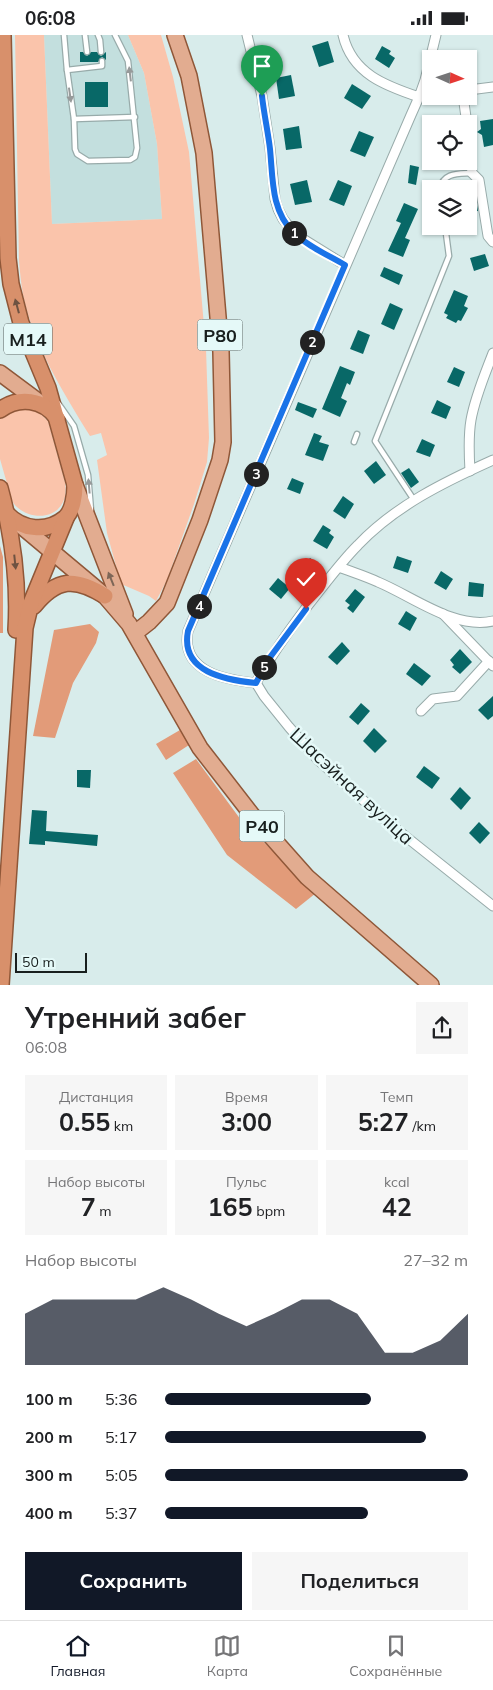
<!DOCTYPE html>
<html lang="ru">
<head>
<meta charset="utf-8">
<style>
  body { margin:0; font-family:Mulish,sans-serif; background:#f6f6f6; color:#202124; height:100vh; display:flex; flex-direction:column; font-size:19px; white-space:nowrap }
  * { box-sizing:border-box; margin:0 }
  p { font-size:16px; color:#757577 }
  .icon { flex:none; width:28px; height:28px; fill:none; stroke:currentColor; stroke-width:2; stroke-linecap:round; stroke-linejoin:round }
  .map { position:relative; height:950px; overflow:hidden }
  .drawer { display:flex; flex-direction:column; background:#fff; flex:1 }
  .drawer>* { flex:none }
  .needle { width:32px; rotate:93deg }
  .controls { position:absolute; left:422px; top:15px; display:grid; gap:10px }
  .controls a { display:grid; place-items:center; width:55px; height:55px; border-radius:0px; background:#fff; box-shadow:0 1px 4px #0004; font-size:25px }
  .scale { position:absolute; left:15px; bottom:12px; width:72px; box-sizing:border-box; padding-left:5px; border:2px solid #181f1e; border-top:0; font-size:14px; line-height:18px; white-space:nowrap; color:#181f1e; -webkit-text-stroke:4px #e5f9f8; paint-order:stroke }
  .pin { position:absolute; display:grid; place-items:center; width:42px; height:42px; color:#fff; margin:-51px -21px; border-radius:50% 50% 50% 0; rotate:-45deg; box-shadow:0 0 5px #0007 }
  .pin .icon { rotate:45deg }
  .km { position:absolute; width:25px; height:25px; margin:-12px; border-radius:50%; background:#222; color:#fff; font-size:14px; line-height:25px; text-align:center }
  .round { display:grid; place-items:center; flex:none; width:52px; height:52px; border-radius:0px; background:#f6f6f6 }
  .overview { display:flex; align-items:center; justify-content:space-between; height:85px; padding:0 25px }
  h1 { font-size:28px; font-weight:700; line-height:38px }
  .figures { display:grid; grid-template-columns:repeat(3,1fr); gap:8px; height:85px; padding:5px 25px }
  .figures div { display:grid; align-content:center; border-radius:0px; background:#f6f6f6; text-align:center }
  .figures b { font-size:25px; font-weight:700 }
  .figures small { font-size:14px; font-weight:400 }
  .figures p { font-size:14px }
  .chart { height:140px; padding:10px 25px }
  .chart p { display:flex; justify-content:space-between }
  .chart svg { width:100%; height:90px; margin-top:5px; fill:#111827; opacity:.7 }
  .button { display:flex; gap:10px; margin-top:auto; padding:10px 25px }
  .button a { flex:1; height:58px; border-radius:0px; background:#111827; color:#fff; font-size:20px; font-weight:700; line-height:58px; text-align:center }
  .button a+a { background:#f6f6f6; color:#202124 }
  ul { padding:0 25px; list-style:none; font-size:16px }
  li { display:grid; grid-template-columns:80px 60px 1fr; align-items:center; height:38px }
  li i { height:12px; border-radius:6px; background:#111827 }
  .status { display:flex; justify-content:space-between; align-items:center; height:35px; padding:0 25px; background:#fff; direction:ltr }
  .status svg { height:14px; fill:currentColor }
  .dock { display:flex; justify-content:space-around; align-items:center; height:70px; border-top:1px solid #e0e0e0; background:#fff; font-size:14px; color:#757577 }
  .dock a { display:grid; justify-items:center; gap:2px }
  .dock .selected { color:#111827 }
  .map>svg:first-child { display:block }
  .built { fill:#c3dfde }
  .green { fill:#fac4ab }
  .forest { fill:#e29b79 }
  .building { fill:#086867 }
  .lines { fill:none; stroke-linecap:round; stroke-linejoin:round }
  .service-casing { stroke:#98abaa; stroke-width:7 }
  .minor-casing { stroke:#98abaa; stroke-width:11 }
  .primary-casing { stroke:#8f5738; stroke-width:18 }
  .trunk-casing { stroke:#8f5738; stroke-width:18 }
  .service { stroke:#fff; stroke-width:4.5 }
  .minor { stroke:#fff; stroke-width:9 }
  .primary { stroke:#e2ac90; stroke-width:15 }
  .trunk { stroke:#d8906b; stroke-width:15 }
  .oneway { fill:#979a9a }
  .oneway2 { fill:#6e5241 }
  .oneway3 { fill:#7d6657 }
  .route-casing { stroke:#fff; stroke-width:10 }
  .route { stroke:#1a73e8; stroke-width:6 }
  .labels { text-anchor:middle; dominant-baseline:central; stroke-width:5; stroke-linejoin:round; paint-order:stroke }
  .shield { fill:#e5f9f8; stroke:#56605f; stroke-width:1 }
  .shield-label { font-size:18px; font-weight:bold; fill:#181f1e }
  .street-label { font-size:19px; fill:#181f1e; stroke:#e5f9f8 }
</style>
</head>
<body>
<div class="status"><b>06:08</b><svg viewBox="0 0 49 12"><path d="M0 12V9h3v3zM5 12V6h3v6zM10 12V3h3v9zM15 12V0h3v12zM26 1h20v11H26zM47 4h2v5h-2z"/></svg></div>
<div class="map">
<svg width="493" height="950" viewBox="0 0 493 950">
  <rect width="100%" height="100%" fill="#d8eceb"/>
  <!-- built -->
  <polygon class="built" points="44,0 128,0 144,38 157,109 162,184 52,189"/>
  <!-- green -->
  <g class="green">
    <path d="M15,0h29l8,189 110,-5 -5,-75 -13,-71 -16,-38h33l12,42 16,75 17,197 3,89 -2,24 -13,42 -27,76 -11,21 -7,-5 -28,-12 -14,-51 -10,-73 10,-5 -6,-22 -11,3c-27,-44 -56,-90 -67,-141 -2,-11 -3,-23 -4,-34z"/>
    <path d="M14,372l22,2 12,12 17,61c1,7 1,14 -2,20 -10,21 -41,16 -51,-1l-12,-42v-42z"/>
  </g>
  <!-- forest -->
  <g class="forest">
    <polygon points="0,511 3,522 3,598 0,598"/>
    <polygon points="90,589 99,597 96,608 73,648 55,703 33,701 54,595"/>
    <polygon points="180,695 189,710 166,725 156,709"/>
    <polygon points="196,724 241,785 316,858 296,874 227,820 173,738"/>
  </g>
  <!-- building -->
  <g class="building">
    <polygon points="328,6 334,27 319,32 312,11"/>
    <polygon points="382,11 391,16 389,19 395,23 389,33 375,24"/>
    <polygon points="80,17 83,17 87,21 91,17 97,17 101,21 106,17 106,25 102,22 98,27 80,27"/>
    <polygon points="291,40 295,61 279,64 276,43"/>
    <rect x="85" y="47" width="23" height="25"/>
    <polygon points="352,49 371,61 362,74 344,63"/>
    <polygon points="493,84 493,110 484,112 482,100 477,97 481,94 480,86"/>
    <polygon points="299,91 302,113 286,115 283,94"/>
    <polygon points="359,96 374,102 365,122 350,116"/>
    <polygon points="410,130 419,132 416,150 408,148"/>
    <polygon points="307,145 312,167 295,170 290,149"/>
    <polygon points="338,145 352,151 344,171 329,165"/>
    <polygon points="469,145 473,148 478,176 469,177"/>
    <polygon points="404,168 418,174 405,203 410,205 403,222 388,216 401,188 396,186"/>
    <polygon points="485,219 489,231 474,236 470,223"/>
    <polygon points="384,232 403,240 399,250 380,241"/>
    <polygon points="454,255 468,261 464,271 468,273 461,286 458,285 456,288 446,283 448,280 444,278"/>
    <polygon points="390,268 403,274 394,295 381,289"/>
    <polygon points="358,295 370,300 363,319 350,314"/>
    <polygon points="340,331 355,337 350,350 347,348 341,363 347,366 340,382 322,374"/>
    <polygon points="454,332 465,337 459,352 447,347"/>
    <polygon points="437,365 451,372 446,384 431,378"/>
    <polygon points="298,367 317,374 313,383 295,375"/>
    <polygon points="314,398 322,401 319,407 329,410 323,426 305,420"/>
    <polygon points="422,404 435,410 430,422 416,417"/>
    <polygon points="376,426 386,440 374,449 364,436"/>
    <polygon points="409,433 419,447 411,453 401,438"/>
    <polygon points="292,443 304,448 300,459 287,454"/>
    <polygon points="343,461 354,469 345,484 333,476"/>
    <polygon points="323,490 331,495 329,498 334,502 327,514 313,506"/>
    <polygon points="397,521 412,526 408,538 393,533"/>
    <polygon points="310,523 321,531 312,544 300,535"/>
    <polygon points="441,536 453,544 446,555 434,548"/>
    <polygon points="278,543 290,553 281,564 269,554"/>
    <polygon points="469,547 484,549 483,562 468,561"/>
    <polygon points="355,554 365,562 353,578 347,573 350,570 345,566"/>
    <polygon points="406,576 417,583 410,596 398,589"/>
    <polygon points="342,607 350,616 337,630 328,622"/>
    <polygon points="460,614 472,627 460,639 452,632 454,630 450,625"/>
    <polygon points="414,628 431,641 422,651 406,639"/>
    <polygon points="493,661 493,681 488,685 478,675"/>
    <polygon points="361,668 370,676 358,690 349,682"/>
    <polygon points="374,693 387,706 375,718 363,706"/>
    <polygon points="424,731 440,743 432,754 416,742"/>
    <polygon points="77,735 91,735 90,753 77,752"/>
    <polygon points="460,752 471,763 461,775 450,764"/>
    <polygon points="32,775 47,776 46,796 98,800 97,811 45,806 45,810 29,809"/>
    <polygon points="479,787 490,798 480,809 469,798"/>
  </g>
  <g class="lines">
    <defs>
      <g id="service">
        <polyline points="64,0 67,35 74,84 75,114 77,119 88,126 130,125 135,122 137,113 128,26 115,0"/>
        <polyline points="85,0 87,17"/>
        <polyline points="98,0 100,5 101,17"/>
        <polyline points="67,35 102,31 102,26"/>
        <polyline points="74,84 135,82"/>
        <path d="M440,154c3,-17 19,-15 32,-16"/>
        <polyline points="58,368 74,391 88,440 91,475"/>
        <polyline points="354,407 357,399"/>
        <polyline points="414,465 375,406 449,221 445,191"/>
      </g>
      <g id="minor">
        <polyline points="247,0 262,61 270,113 275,164 278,174 283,184 295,199 345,230"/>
        <path d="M343,0c9,39 43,51 76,62l6,-17 11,-45"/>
        <polyline points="469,55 493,52"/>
        <path d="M431,60l-12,2 -8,18 -223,516c-8,41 38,49 68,52l8,13 25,31 30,34 71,63 103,82"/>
        <polyline points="463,61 467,89"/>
        <polyline points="469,107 472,138 479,145 488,201 493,207"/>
        <path d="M470,436c-1,-17 -2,-34 1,-51 4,-23 14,-46 22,-67"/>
        <path d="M339,532c13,5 26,9 39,15 34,14 77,48 115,39"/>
        <polyline points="443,579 493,631"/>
        <path d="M256,648c15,-28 34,-54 53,-79 16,-20 31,-41 49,-59 37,-39 86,-63 135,-85"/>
        <polyline points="421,676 433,664 457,661 489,626"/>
      </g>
      <g id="primary">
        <polyline points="0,338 43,370"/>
        <polyline points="75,450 125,579"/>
        <polyline points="19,489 105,561 129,589 200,713 252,780 307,842 431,950"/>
        <polyline points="135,598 149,587 167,568 200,485 220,425 223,407 221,317 204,118 189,41 175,0"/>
      </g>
      <g id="trunk">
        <path d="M3,0l5,223 3,26 10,39 27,65 27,97c0,10 -2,26 -10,33 -18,15 -43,12 -58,-4"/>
        <path d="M0,375c19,-14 43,-11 57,8"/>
        <path d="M0,453c13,48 19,93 16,142"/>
        <path d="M34,571c23,-28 41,-29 71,-10"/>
        <polyline points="1,950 25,593 31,568 66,483"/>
      </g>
    </defs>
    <!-- service casing -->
    <use href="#service" class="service-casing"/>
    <!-- minor casing -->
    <use href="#minor" class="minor-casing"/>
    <!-- primary casing -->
    <use href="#primary" class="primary-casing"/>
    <!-- trunk casing -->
    <use href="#trunk" class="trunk-casing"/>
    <!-- service -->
    <use href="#service" class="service"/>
    <!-- minor -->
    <use href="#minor" class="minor"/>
    <!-- primary -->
    <use href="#primary" class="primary"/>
    <!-- trunk -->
    <use href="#trunk" class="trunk"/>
  </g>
  <!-- one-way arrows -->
  <defs><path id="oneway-solid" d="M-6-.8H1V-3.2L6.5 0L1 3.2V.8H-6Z" transform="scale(1.25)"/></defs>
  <g class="oneway">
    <use href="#oneway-solid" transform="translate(130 39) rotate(-97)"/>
    <use href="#oneway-solid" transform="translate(70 60) rotate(82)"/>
    <use href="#oneway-solid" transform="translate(89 451) rotate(-95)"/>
  </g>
  <g class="oneway2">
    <use href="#oneway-solid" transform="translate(17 271) rotate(-105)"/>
    <use href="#oneway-solid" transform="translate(15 527) rotate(84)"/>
  </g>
  <use class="oneway3" href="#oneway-solid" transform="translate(111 544) rotate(-112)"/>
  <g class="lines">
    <defs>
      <path id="route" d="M262,61c2,18 6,36 8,53 3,30 1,61 23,83 14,14 35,23 52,33l-157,366c-8,41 37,49 68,52l12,-23 38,-51"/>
    </defs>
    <!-- route casing -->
    <use href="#route" class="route-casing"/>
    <!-- route -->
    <use href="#route" class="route"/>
  </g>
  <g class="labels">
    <!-- shield labels -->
    <g class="shield">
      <rect x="197.5" y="284.5" width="45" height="31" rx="4"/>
      <rect x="4" y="288.5" width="48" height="31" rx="4"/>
      <rect x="239.5" y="775.5" width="45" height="31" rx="4"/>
    </g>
    <g class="shield-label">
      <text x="220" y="300">Р80</text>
      <text x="28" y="304">М14</text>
      <text x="262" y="791">Р40</text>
    </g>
    <!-- street labels -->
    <g class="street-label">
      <text transform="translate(352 751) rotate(43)">Шасэйная вуліца</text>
    </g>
  </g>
</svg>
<div class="controls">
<a><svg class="needle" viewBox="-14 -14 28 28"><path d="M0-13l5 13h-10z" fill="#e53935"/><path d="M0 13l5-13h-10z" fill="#757577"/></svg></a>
<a><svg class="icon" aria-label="locate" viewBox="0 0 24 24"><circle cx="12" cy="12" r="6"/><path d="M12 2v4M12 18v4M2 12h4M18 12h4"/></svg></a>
<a><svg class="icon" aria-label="layers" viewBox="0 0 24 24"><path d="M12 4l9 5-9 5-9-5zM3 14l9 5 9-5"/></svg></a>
</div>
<div class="scale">50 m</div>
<div class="pin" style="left:262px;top:61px;background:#1e9e55"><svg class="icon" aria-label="arrive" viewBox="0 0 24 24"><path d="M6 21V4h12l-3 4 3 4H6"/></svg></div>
<div class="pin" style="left:306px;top:574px;background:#d93025"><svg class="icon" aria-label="check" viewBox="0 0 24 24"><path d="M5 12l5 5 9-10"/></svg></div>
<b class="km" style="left:294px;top:198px">1</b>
<b class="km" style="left:312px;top:307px">2</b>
<b class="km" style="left:256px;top:439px">3</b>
<b class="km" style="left:199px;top:571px">4</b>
<b class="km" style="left:264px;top:632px">5</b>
</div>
<section class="drawer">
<div class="overview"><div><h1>Утренний забег</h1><p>06:08</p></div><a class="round"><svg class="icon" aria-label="share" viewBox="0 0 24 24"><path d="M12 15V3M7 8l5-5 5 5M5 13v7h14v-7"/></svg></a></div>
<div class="figures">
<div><p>Дистанция</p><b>0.55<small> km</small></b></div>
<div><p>Время</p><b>3:00</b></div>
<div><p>Темп</p><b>5:27<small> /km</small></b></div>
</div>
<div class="figures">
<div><p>Набор высоты</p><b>7<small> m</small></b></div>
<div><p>Пульс</p><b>165<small> bpm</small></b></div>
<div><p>kcal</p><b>42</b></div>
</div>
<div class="chart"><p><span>Набор высоты</span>27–32 m</p>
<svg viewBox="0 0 160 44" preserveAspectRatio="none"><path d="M0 44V19L10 12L20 12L30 12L40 12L50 6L60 12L70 19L80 25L90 19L100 12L110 12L120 19L130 38L140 38L150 32L160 19V44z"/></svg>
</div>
<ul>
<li><b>100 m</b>5:36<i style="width:68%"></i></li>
<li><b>200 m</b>5:17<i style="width:86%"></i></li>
<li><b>300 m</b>5:05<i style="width:100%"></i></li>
<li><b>400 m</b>5:37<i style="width:67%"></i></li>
</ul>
<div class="button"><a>Сохранить</a><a>Поделиться</a></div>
</section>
<nav class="dock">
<a class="selected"><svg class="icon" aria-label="home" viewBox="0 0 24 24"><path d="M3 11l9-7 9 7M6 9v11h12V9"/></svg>Главная</a>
<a><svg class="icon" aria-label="map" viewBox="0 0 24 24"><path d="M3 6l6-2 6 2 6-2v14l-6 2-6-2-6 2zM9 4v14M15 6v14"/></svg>Карта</a>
<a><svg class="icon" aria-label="saved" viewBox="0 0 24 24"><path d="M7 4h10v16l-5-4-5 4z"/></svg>Сохранённые</a>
</nav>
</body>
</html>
